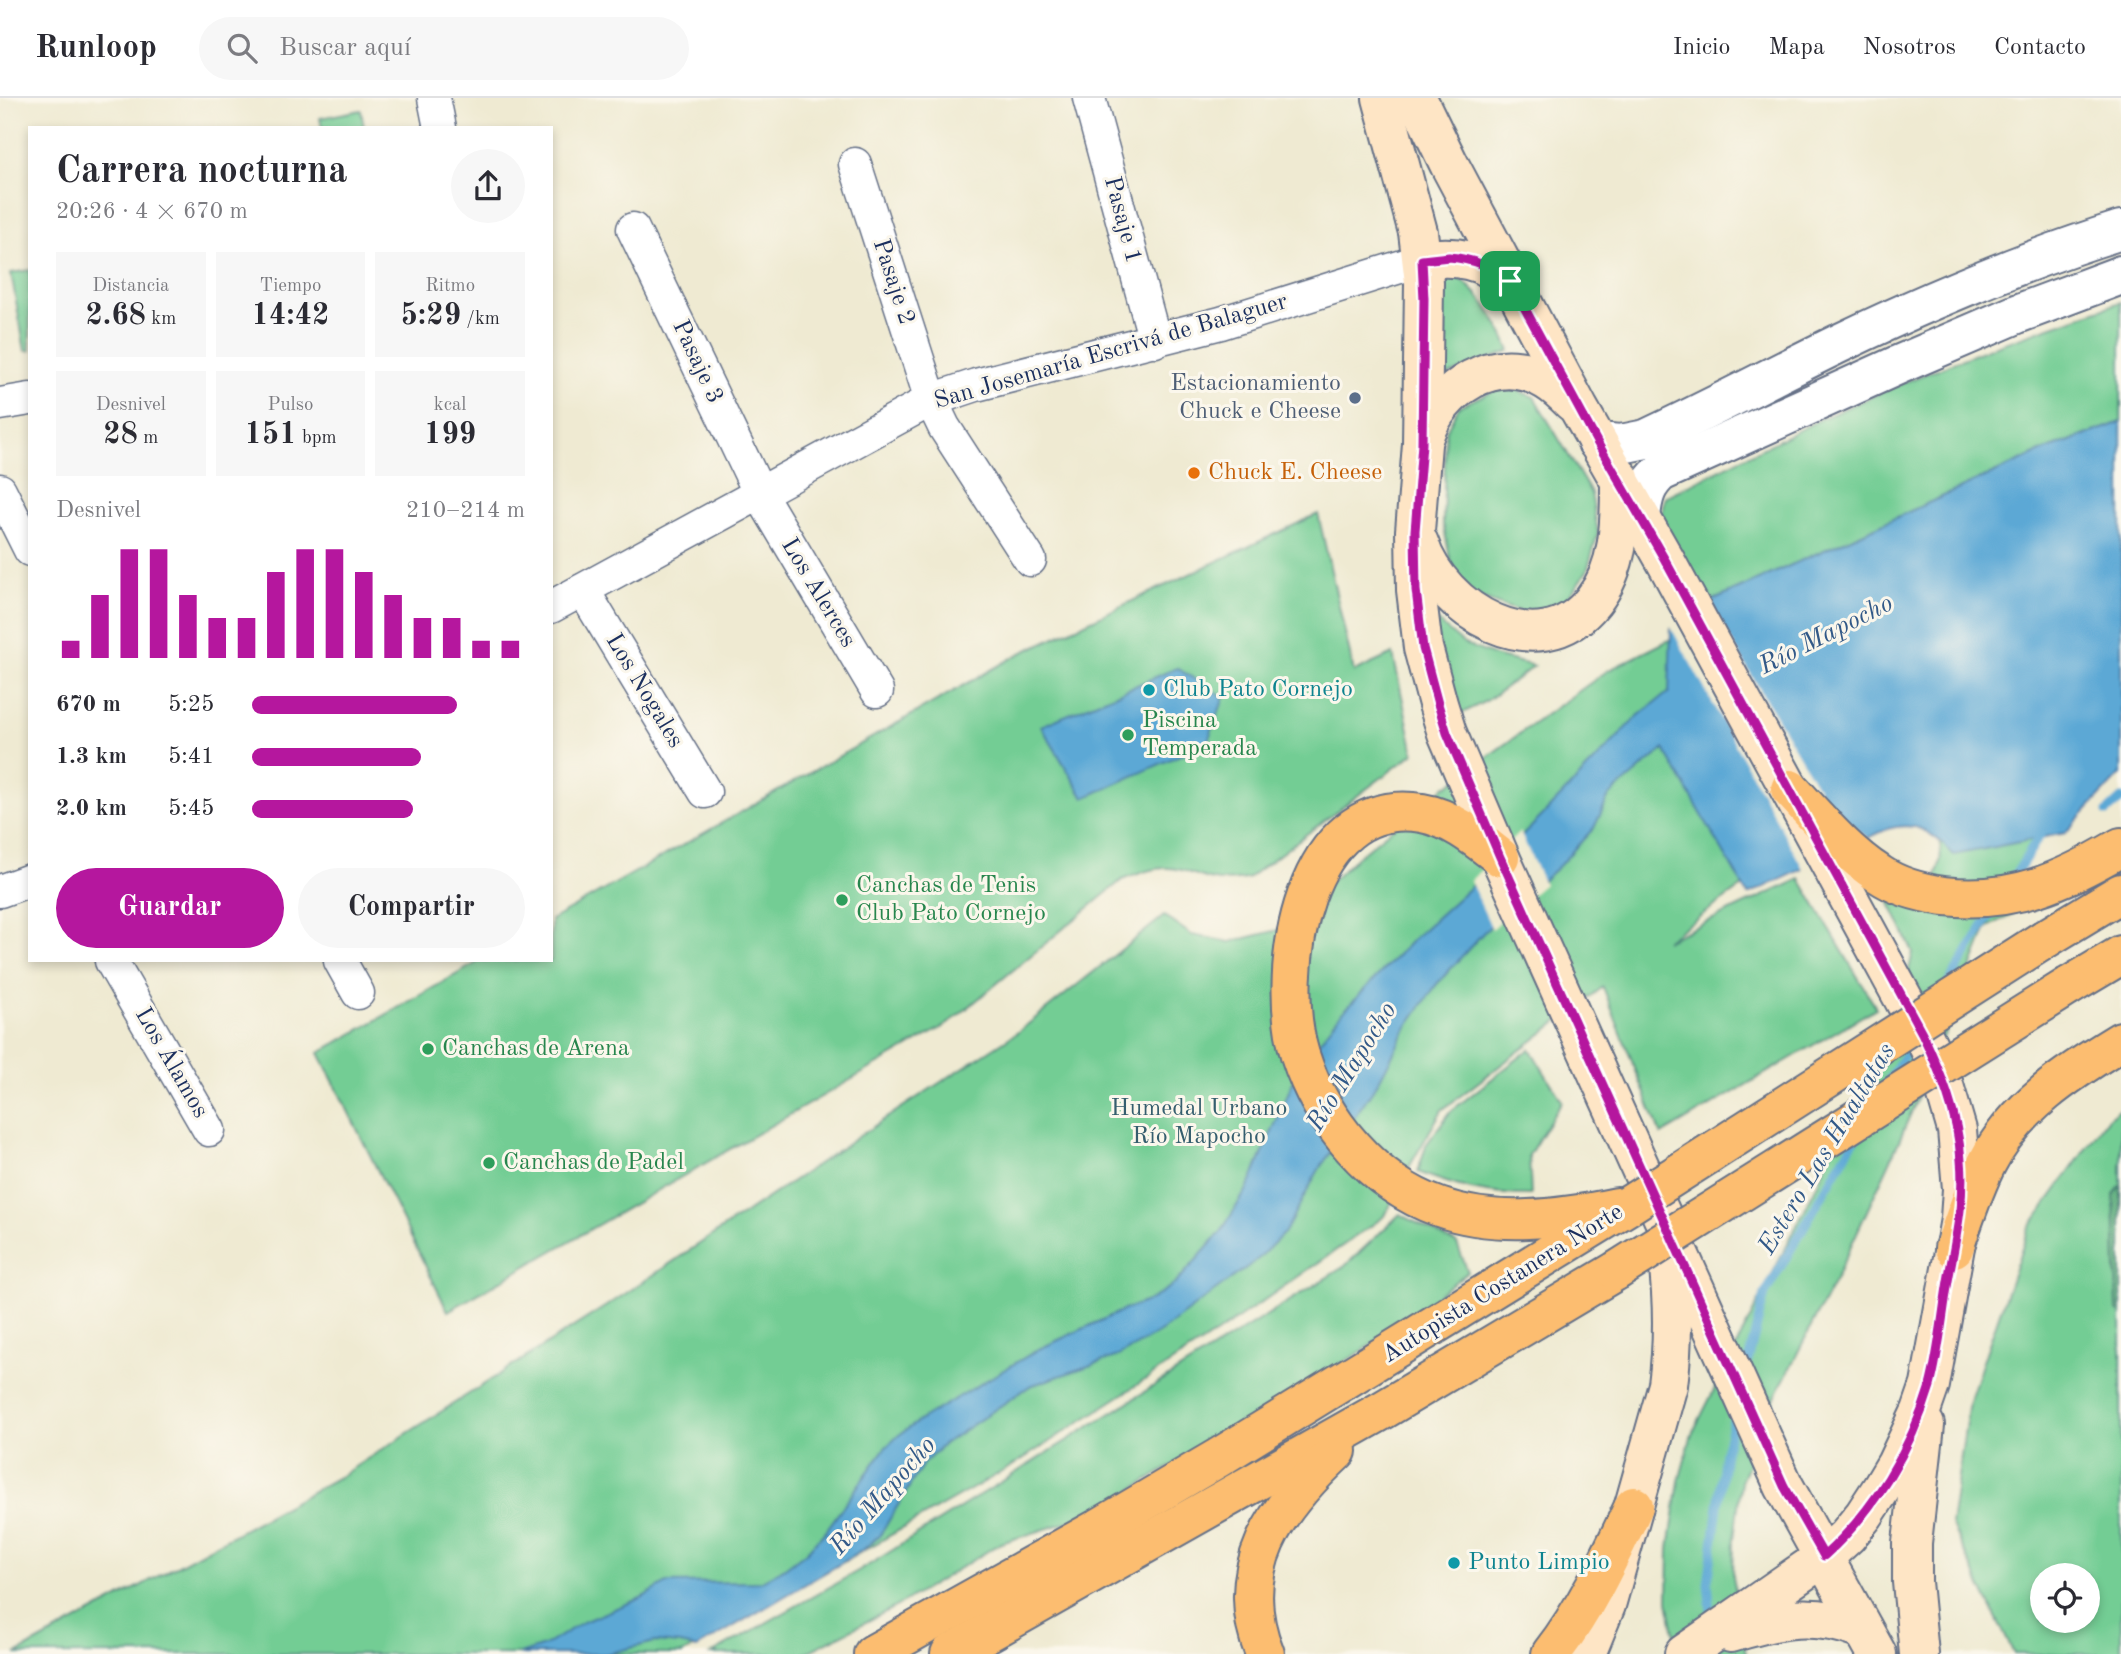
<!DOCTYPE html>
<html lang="es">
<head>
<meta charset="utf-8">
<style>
  body { margin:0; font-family:"Old Standard TT",serif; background:#f7f7f7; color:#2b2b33; height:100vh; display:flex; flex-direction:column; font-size:26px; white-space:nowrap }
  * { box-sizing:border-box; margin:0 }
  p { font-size:23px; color:#7c7c81 }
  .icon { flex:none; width:38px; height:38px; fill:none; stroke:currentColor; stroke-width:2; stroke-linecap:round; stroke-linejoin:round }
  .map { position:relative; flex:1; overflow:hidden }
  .drawer { position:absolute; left:28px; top:28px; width:525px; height:836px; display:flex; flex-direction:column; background:#fff; border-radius:0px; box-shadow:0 4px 10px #0003 }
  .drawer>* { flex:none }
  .tools { position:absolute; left:2030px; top:1465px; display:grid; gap:14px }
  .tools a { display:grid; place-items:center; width:70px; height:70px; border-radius:50%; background:#fff; box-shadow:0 4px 10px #0003; font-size:35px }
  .pin { position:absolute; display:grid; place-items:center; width:60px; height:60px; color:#fff; margin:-30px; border-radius:14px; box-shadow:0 4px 10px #0006 }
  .round { display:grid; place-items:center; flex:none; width:74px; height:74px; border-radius:37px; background:#f7f7f7 }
  .summary { display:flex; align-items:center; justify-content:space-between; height:119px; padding:0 28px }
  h1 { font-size:38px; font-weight:700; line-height:52px }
  .figures { display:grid; grid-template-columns:repeat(3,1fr); gap:10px; height:119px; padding:7px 28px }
  .figures div { display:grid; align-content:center; border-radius:0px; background:#f7f7f7; text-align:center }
  .figures b { font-size:30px; font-weight:700 }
  .figures small { font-size:19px; font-weight:400 }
  .figures p { font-size:19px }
  .chart { height:196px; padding:14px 28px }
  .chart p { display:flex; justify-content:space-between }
  .chart svg { width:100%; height:126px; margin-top:7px; stroke:#b5179e; stroke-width:6 }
  .cta { display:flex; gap:14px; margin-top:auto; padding:14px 28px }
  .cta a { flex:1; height:80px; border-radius:42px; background:#b5179e; color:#fff; font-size:28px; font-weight:700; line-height:80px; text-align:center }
  .cta a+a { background:#f7f7f7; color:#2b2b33 }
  ul { padding:0 28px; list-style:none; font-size:23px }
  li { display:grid; grid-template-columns:112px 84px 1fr; align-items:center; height:52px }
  li i { height:18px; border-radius:9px; background:#b5179e }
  header { display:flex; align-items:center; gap:42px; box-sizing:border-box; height:98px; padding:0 35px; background:#fff; border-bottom:2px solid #e1e1e2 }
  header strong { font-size:33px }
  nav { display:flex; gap:38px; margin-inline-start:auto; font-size:24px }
  .search { width:490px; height:63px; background:#f7f7f7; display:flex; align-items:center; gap:18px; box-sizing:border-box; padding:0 24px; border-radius:38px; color:#7c7c81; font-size:26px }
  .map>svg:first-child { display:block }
  .green { fill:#73cd94; stroke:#477e79; stroke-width:2; fill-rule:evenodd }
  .forest { fill:#5eb07e; stroke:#3c706e; stroke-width:2 }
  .water { fill:#5ca8d5; stroke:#3c6c9a; stroke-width:2 }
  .pier { fill:#efead2 }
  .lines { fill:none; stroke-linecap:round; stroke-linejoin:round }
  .stream { stroke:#5ca8d5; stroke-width:9 }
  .minor-casing { stroke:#657087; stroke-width:35 }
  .tertiary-casing { stroke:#657087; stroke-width:42 }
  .secondary-casing { stroke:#657087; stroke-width:42 }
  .motorway-casing { stroke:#657087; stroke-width:42 }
  .minor { stroke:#fff; stroke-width:32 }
  .tertiary { stroke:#fff; stroke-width:38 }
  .secondary { stroke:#fee5c5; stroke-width:38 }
  .motorway { stroke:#fcbd6f; stroke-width:38 }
  .motorway-bridge-casing { stroke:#657087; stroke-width:42; stroke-linecap:butt }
  .motorway-bridge { stroke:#fcbd6f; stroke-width:38 }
  .route-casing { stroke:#fff; stroke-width:14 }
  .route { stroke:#b5179e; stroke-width:9 }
  .service-dot { fill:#5c6f8a; stroke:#fbf7ec; stroke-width:2.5 }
  .food-dot { fill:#e8710a; stroke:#fbf7ec; stroke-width:2.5 }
  .culture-dot { fill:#0f9aa8; stroke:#fbf7ec; stroke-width:2.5 }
  .leisure-dot { fill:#2e9e5b; stroke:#fbf7ec; stroke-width:2.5 }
  .labels { text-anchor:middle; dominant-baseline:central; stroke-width:6; stroke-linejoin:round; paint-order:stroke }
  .street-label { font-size:24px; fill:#1b2f5e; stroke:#fbf7ec }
  .service-label { font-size:24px; fill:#4e5e75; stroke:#fbf7ec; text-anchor:end }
  .food-label { font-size:24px; fill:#c56008; stroke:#fbf7ec; text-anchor:start }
  .culture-label { font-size:24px; fill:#0d838f; stroke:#fbf7ec; text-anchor:start }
  .leisure-label { font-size:24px; fill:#27864d; stroke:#fbf7ec; text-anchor:start }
  .park-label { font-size:24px; fill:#355e6e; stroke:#fbf7ec }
  .water-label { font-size:26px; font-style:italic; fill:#325988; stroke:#fbf7ec }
</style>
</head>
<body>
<header>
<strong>Runloop</strong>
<div class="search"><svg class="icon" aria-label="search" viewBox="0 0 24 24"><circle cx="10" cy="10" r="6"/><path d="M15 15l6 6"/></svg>Buscar aquí</div>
<nav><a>Inicio</a><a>Mapa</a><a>Nosotros</a><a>Contacto</a></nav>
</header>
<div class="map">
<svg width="2121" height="1556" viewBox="0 0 2121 1556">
  <rect width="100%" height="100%" fill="#fbf7ec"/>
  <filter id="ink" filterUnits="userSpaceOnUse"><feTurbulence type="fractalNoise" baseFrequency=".0143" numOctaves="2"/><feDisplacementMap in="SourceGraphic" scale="14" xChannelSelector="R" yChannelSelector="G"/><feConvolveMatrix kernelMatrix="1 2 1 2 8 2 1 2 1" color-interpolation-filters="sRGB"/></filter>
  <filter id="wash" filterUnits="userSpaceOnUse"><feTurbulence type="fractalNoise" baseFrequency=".00686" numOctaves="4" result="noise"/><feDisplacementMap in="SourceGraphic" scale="28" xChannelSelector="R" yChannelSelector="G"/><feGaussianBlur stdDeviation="1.57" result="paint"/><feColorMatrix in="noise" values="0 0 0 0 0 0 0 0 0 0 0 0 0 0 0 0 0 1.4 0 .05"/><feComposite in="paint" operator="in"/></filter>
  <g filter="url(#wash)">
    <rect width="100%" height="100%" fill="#efead2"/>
    <!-- green -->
    <g class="green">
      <polygon points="361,12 364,30 322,30 320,20"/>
      <polygon points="30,172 30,253 25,253 11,175"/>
      <path d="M1448,173c31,17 49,48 62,80l-69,27 4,-33 -6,-66z"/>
      <polygon points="2121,204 2121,324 2043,353 1712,503 1665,430 1661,415 1665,399 1821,321 1905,284 1990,250"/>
      <polygon points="1498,291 1514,291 1534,299 1591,395 1598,435 1587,473 1566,502 1544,512 1527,516 1474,498 1452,469 1443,425 1446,333 1459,308"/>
      <path d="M1318,416l36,158 39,-18 21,99 -167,126c-9,1 -19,2 -28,2 -19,-2 -35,-14 -54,-13 -15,0 -29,7 -43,12l-174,144 -500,287 -129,-258 161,-92h71v-41l468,-266z"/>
      <path d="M1729,512l321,204 -55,92 28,2 -36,20 -51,127 -44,102 -56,121 -62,121 -33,83 -7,57 -1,37 13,78h-68l-10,-53 1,-52 10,-68 13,-47 123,-245 88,-194 10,-43 -24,-51 35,9c10,-26 28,-61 7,-86 -4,-5 -12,-10 -18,-14l-143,57 -105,74 135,-62 76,129 -215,127 -58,-148 -161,123 -38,66 -19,40 -168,117 -205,133 -330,188h-666l323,-177 286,-183 273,-184 120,-78 146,-116 28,19 38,7 48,-12 85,-78 64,-52 180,-129z"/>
      <polygon points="1433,520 1464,546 1495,558 1534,568 1488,602 1457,618"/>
      <path d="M1530,951l32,52 -33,54 2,40c-45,0 -71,-7 -113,-23l8,-27 25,-34z"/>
      <path d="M2121,1010v546h-107l-63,-130 18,-122 60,-174 79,-110zM2042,1477h46v45h-46z"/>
      <polygon points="1400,1116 1457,1146 1468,1174 1367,1250 1090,1417 1001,1445 901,1506 804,1556 711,1556 872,1465 1345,1168"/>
    </g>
    <!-- forest -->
    <polygon class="forest" points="2121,1086 2121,1214 2117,1213 2114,1097"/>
    <!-- water -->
    <g class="water">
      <path d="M2121,324v352l-56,59 -111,22c-21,-21 -35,-35 -67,-26l-139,66 -84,-146 -55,47 -15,32 -16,17 -20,22 -75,66 -46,51 -29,41 -28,54 -62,92 -33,61 -27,27 -98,73 -42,24 -88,30 -86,58 -21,20 -43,71 -17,15 -166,98 -17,-4 -25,-2 -49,12h-86l24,-8 39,-24 58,-24 26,-15 93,-1 25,-14 21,-16 19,-20 60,-84 14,-13 26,-18 114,-68 87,-40 24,-9 26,-17 45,-51 29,-48 42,-100 26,-41 23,-29 74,-77 63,-57 62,-62 98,-102 31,-24 2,-65 41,-26 331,-150z"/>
      <polygon points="1177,570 1224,600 1207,645 1084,700 1041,628"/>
    </g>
    <!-- pier -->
    <g class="pier">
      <polygon points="1707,502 1823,698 1856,731 1871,743 1805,774 1669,526"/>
      <polygon points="1520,734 1544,786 1492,831 1470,783"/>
    </g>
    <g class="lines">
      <!-- stream -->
      <g class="stream">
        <polyline points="2107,714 2121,701"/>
        <polyline points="2010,785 2044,731"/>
        <polyline points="1948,886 1996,808"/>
        <polyline points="1888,984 1913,943"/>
        <polyline points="1746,1271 1765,1196 1856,1039"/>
        <polyline points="1712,1523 1708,1486 1725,1354 1736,1312"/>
      </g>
    </g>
  </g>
  <g filter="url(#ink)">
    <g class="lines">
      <defs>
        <g id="minor">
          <polyline points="434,0 440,30"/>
          <polyline points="1089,0 1155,243"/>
          <polyline points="855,66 931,302 944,329 1030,462"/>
          <polyline points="633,131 760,396 877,593"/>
          <polyline points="0,306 30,301"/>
          <polyline points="0,392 30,452"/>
          <polyline points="583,492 705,694"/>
          <polyline points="551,509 931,302 976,287 1221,225 1422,162"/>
          <polyline points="0,793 30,782"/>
          <polyline points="111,863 209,1032"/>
          <polyline points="340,863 358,895"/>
        </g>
        <g id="tertiary">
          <path d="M1597,344l24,2 25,-5c65,-30 128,-64 192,-95 92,-44 186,-84 283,-114"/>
          <path d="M1641,419c2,-20 5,-32 20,-45l237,-107 119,-51 104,-39"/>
        </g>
        <g id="secondary">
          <polyline points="1382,0 1418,134 1424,184 1422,346 1415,433 1416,492 1423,550 1438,606 1447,635 1500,759 1784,1388 1877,1556"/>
          <polyline points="1417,0 1449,66 1579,311 1665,462 1922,935 1939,970 1957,1032 1962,1091 1960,1121 1930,1287 1921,1313 1896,1366 1881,1391 1864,1417 1847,1438 1824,1459 1684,1556"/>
          <path d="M1422,162c34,-6 61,0 88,21"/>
          <path d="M1423,341c16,-50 73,-90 124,-58 10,6 18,14 25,21"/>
          <path d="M1419,445c21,67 120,127 174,58 28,-35 27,-81 27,-123"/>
          <path d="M1731,1535c50,-15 82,-22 132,-3"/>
          <path d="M1586,1556l20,-49 62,-220c6,-46 5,-93 -2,-139"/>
          <polyline points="1919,1556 1912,1484 1912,1445 1925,1327"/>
        </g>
        <g id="motorway">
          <path d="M1790,691c28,30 55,63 89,85 19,13 43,19 65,22 69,8 119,-15 177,-49"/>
          <path d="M1500,759c-23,-18 -48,-39 -78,-44 -120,-20 -147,160 -122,242 21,66 73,129 139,152 56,20 121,12 178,0"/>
          <polyline points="2045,841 2121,795"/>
          <polyline points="2069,888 2121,857"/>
          <path d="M1954,1150c10,-28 19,-58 33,-85 28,-56 83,-91 134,-122"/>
          <polyline points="873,1556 1099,1430 1218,1360 1629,1107"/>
          <polyline points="950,1556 1383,1312 1616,1173"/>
          <path d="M1265,1556c-35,-86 11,-146 72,-203"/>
          <path d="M1551,1556c35,-45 59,-97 83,-148"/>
        </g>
      </defs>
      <!-- minor casing -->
      <use href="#minor" class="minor-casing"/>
      <!-- tertiary casing -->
      <use href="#tertiary" class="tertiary-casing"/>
      <!-- secondary casing -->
      <use href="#secondary" class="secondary-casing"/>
      <!-- motorway casing -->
      <use href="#motorway" class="motorway-casing"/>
      <!-- minor -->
      <use href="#minor" class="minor"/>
      <!-- tertiary -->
      <use href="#tertiary" class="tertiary"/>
      <!-- secondary -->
      <use href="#secondary" class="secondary"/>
      <!-- motorway -->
      <use href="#motorway" class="motorway"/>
      <defs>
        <g id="motorway-bridge">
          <polyline points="1629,1107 2045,841"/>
          <polyline points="1616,1173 2069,888"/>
        </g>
      </defs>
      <!-- motorway-bridge casing -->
      <use href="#motorway-bridge" class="motorway-bridge-casing"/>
      <!-- motorway-bridge -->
      <use href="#motorway-bridge" class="motorway-bridge"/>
    </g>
  </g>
  <g class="lines" filter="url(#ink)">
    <defs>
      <path id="route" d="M1449,159c24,2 42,9 61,24l87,161 68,118 257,473c19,40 36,82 39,127 4,41 -6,81 -13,121 -6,35 -9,72 -18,105 -19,64 -57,126 -106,170l-40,-70 -284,-629 -53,-124 -9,-29 -15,-56 -7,-58 -1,-59 7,-87 2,-145 -2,-39z"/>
    </defs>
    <!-- route casing -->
    <use href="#route" class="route-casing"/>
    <!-- route -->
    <use href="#route" class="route"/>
  </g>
  <!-- markers -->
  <circle class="service-dot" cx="1355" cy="300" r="7"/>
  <circle class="food-dot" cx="1194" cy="375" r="7"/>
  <g class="culture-dot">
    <circle cx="1149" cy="592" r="7"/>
    <circle cx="1454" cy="1465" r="7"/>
  </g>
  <g class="leisure-dot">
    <circle cx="1128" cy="637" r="7"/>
    <circle cx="842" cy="802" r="7"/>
    <circle cx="428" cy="951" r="7"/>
    <circle cx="489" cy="1065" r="7"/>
  </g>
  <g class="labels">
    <!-- street labels -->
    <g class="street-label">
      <text transform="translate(1122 122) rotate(75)">Pasaje 1</text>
      <text transform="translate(893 184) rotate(72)">Pasaje 2</text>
      <text transform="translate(1111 254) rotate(-16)">San Josemaría Escrivá de Balaguer</text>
      <text transform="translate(697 264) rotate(65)">Pasaje 3</text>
      <text transform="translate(818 495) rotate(59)">Los Alerces</text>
      <text transform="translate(644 593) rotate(59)">Los Nogales</text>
      <text transform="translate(171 965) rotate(60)">Los Álamos</text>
      <text transform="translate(1503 1186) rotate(-32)">Autopista Costanera Norte</text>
    </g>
    <!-- service labels -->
    <g class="service-label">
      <text x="1341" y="286">Estacionamiento<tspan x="1341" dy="28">Chuck e Cheese</tspan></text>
    </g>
    <!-- food labels -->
    <g class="food-label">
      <text x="1208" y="375">Chuck E. Cheese</text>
    </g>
    <!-- culture labels -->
    <g class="culture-label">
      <text x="1163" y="592">Club Pato Cornejo</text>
      <text x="1468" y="1465">Punto Limpio</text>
    </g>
    <!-- leisure labels -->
    <g class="leisure-label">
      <text x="1142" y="623">Piscina<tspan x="1142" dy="28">Temperada</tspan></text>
      <text x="856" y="788">Canchas de Tenis<tspan x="856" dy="28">Club Pato Cornejo</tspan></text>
      <text x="442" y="951">Canchas de Arena</text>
      <text x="503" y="1065">Canchas de Padel</text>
    </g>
    <!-- park labels -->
    <g class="park-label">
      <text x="1199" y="1011">Humedal Urbano<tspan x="1199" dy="28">Río Mapocho</tspan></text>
    </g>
    <!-- water labels -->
    <g class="water-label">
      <text transform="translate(1826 537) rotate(-27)">Río Mapocho</text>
      <text transform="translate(1352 969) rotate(-58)">Río Mapocho</text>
      <text transform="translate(1827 1051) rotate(-59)">Estero Las Hualtatas</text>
      <text transform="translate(883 1398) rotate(-49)">Río Mapocho</text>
    </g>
  </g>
</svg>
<div class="tools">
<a><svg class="icon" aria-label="locate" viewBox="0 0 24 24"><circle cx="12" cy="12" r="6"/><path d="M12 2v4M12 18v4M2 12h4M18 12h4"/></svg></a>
</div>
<div class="pin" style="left:1510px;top:183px;background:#1e9e55"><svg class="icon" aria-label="arrive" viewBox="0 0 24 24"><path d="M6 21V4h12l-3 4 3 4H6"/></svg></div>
<section class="drawer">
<div class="summary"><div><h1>Carrera nocturna</h1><p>20:26 · 4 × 670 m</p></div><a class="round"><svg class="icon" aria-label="share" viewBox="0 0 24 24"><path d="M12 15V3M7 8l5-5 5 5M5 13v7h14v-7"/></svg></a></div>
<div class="figures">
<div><p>Distancia</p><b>2.68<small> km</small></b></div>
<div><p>Tiempo</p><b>14:42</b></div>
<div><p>Ritmo</p><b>5:29<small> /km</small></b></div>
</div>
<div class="figures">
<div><p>Desnivel</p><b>28<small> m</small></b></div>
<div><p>Pulso</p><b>151<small> bpm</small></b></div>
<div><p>kcal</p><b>199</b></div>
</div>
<div class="chart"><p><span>Desnivel</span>210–214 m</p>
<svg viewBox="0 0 160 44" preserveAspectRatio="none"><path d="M5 44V38M15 44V22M25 44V6M35 44V6M45 44V22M55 44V30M65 44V30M75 44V14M85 44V6M95 44V6M105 44V14M115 44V22M125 44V30M135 44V30M145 44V38M155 44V38"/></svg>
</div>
<ul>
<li><b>670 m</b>5:25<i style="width:75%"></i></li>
<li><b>1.3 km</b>5:41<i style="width:62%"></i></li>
<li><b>2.0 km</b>5:45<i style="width:59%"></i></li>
</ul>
<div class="cta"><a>Guardar</a><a>Compartir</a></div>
</section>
</div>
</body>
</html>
